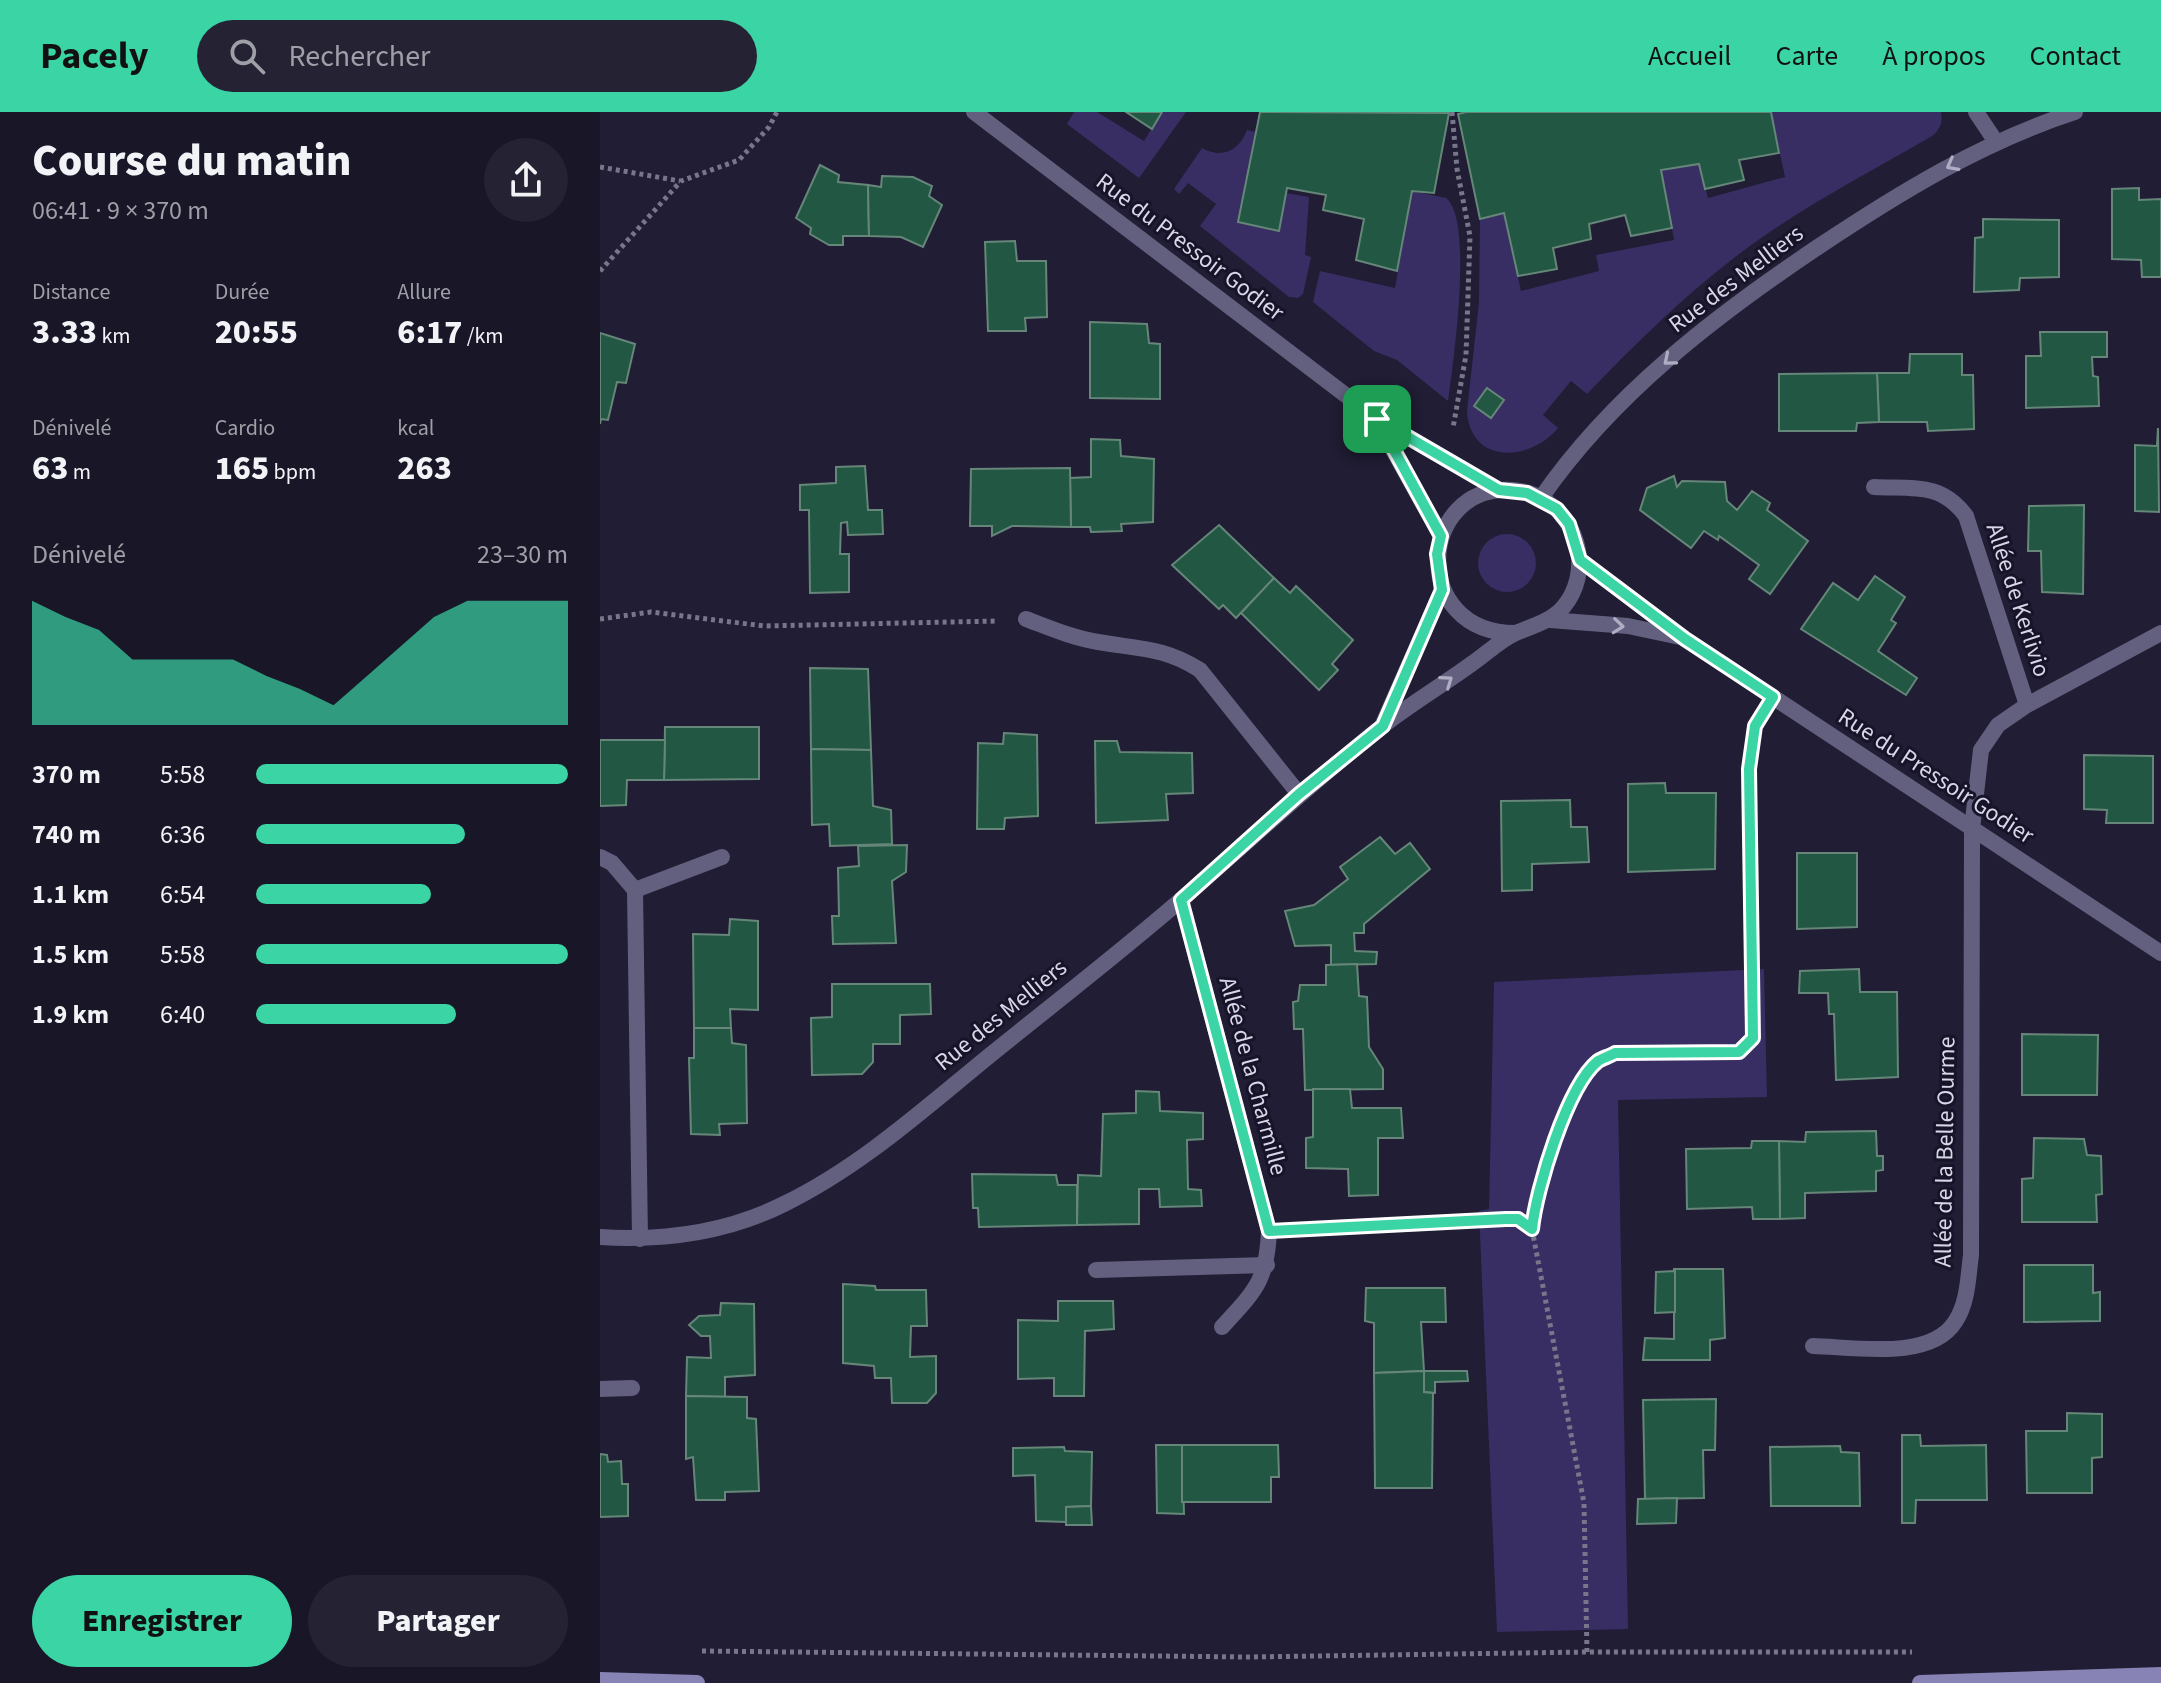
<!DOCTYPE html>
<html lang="fr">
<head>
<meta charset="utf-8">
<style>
  body { margin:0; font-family:"Source Sans 3",sans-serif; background:#252333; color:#f1f3f6; height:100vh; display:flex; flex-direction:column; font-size:30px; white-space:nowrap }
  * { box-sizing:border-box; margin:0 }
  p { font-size:26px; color:#9f9fa7 }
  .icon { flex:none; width:44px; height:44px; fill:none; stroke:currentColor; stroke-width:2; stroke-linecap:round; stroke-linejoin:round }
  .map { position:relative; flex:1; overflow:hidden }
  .details { display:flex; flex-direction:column; background:#181627; width:600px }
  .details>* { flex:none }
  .pin { position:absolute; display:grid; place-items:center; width:68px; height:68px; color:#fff; margin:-34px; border-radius:16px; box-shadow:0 4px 12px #0006 }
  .round { display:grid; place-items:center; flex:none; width:84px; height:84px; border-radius:42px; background:#252333 }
  .head { display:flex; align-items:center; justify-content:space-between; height:136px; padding:0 32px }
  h1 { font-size:44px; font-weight:800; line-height:60px }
  .stats { display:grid; grid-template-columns:repeat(3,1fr); gap:12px; height:136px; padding:8px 32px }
  .stats div { display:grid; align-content:center }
  .stats b { font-size:34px; font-weight:800 }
  .stats small { font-size:22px; font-weight:400 }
  .stats p { font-size:22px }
  .chart { height:224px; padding:16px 32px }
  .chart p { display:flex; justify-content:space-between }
  .chart svg { width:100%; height:144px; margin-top:8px; fill:#3bd4a4; opacity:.7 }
  .primary-button { display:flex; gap:16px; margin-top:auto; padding:16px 32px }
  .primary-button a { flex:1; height:92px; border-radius:48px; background:#3bd4a4; color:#111; font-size:32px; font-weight:800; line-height:92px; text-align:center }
  .primary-button a+a { background:#252333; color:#f1f3f6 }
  ul { padding:0 32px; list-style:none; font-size:26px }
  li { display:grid; grid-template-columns:128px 96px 1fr; align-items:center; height:60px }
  li i { height:20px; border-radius:10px; background:#3bd4a4 }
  header { display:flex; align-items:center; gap:48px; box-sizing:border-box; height:112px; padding:0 40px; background:#3bd4a4; color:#111 }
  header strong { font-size:38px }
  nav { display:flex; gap:44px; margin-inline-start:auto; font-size:28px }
  .search { width:560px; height:72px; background:#252333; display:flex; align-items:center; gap:20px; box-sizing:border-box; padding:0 28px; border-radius:44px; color:#9f9fa7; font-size:30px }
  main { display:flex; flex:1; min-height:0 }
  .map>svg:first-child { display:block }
  .green { fill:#382e63 }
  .building { fill:#225744; stroke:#658678; stroke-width:2 }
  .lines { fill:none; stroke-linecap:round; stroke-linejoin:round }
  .path { stroke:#78768a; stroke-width:5; stroke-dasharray:4 4; stroke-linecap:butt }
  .lane { stroke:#63607f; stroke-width:16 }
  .street { stroke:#63607f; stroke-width:16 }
  .secondary { stroke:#8883b5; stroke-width:16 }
  .oneway { stroke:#afadc3 }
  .route-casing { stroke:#fff; stroke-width:16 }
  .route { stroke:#3bd4a4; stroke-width:10 }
  .labels { text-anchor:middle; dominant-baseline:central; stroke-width:6; stroke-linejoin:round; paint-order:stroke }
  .street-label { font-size:24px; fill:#d8d7e7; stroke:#17142a }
</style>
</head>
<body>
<header>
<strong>Pacely</strong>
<div class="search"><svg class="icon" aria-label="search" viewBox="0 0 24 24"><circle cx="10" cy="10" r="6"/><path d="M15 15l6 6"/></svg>Rechercher</div>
<nav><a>Accueil</a><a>Carte</a><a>À propos</a><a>Contact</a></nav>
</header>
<main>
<section class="details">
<div class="head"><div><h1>Course du matin</h1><p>06:41 · 9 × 370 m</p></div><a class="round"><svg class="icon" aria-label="share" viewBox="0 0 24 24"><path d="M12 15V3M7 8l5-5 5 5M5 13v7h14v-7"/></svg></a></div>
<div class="stats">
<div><p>Distance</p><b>3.33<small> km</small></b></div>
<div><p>Durée</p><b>20:55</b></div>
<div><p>Allure</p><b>6:17<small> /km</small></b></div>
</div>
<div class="stats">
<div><p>Dénivelé</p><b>63<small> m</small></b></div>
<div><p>Cardio</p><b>165<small> bpm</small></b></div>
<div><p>kcal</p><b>263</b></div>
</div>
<div class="chart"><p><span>Dénivelé</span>23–30 m</p>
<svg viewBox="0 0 160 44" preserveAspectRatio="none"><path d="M0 44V6L10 11L20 15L30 24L40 24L50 24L60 24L70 29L80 33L90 38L100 29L110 20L120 11L130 6L140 6L150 6L160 6V44z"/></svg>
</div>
<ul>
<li><b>370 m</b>5:58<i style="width:100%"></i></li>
<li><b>740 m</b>6:36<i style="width:67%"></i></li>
<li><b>1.1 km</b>6:54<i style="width:56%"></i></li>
<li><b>1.5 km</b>5:58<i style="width:100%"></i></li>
<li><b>1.9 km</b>6:40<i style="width:64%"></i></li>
</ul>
<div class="primary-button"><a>Enregistrer</a><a>Partager</a></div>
</section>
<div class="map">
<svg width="1561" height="1571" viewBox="0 0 1561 1571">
  <rect width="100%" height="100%" fill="#201d34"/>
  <!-- green -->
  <g class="green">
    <polygon points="474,0 497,0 544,29 562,0 586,0 539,66 467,12"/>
    <path d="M1171,0h170c2,10 -1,18 -9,24 -60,35 -122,67 -178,107 -61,44 -115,97 -167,151l-16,-13 -28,34 15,13c-28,34 -88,37 -91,-17l12,-109 1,-83 24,-6 17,78 78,-20 -3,-16 78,-15 -13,-70 38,-6 9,34 77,-21z"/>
    <path d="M647,18l9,2 -18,90 48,-29 23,4 -4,58 6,2 -8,37 -5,4 -9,-1 -89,-71 16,-22 -28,-21 -9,11 -5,-5 28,-41c20,11 37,3 45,-18z"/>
    <path d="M812,79l34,7c28,21 7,167 2,203l-51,-41 -23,-9 -61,-49 7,-31 75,17z"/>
    <circle cx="907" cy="451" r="29"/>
    <polygon points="1164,857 1167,985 1018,988 1028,1517 897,1520 879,1099 889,1097 894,870"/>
  </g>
  <!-- building -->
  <g class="building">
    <polygon points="526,0 562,0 552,17"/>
    <polygon points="660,0 849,1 834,81 812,79 797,159 756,148 764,107 723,98 726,83 687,76 679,119 638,110"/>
    <polygon points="866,0 1171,0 1179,41 1139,48 1144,68 1105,77 1099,52 1061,58 1072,116 1031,124 1025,103 989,112 991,127 953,136 957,157 918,164 904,101 880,107 858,2"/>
    <polygon points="220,53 239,63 238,70 268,73 269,124 243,124 243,133 229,133 210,122 211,116 196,106"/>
    <polygon points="282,64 313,65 332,74 329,84 342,93 323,135 301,125 269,124 268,73 281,75"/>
    <polygon points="1539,76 1539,88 1561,87 1561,165 1542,165 1541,148 1512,147 1512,77"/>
    <polygon points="1383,107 1459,108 1459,165 1420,166 1419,178 1374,180 1375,126 1383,125"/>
    <polygon points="415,129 417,149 446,149 447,205 425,206 426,219 388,219 385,130"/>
    <polygon points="490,210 547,212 549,231 560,232 560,287 490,286"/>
    <polygon points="1440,220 1507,220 1507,245 1492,245 1493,264 1498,265 1499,294 1426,296 1426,244 1441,244"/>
    <polygon points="0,221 35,232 26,271 17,270 8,308 1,307 0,312"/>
    <polygon points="1310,242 1362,242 1362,263 1373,263 1374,317 1328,319 1327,310 1279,310 1277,261 1309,261"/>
    <polygon points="1277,261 1279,310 1257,311 1256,319 1179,319 1179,262"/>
    <polygon points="887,276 904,288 891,306 874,294"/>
    <polygon points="1558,316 1559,400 1535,399 1535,333 1557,334"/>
    <polygon points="491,327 520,328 521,344 554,347 553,410 521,412 522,419 491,420 490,415 471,415 470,366 491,365"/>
    <polygon points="265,354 268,398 282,398 283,422 248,423 247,410 241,411 240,442 249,442 249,480 210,481 209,398 200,398 200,373 236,371 236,355"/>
    <polygon points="470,356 471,415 412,414 392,424 392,414 370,414 371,357"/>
    <polygon points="1074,364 1077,375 1082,369 1125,370 1127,389 1137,398 1152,379 1170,391 1167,398 1208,429 1170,482 1149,467 1159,453 1119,424 1118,428 1104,419 1091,436 1040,398 1047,376"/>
    <polygon points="1484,393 1483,482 1442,480 1441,439 1428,439 1429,394"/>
    <polygon points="619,413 674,466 636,506 623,493 619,497 572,453"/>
    <polygon points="1275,464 1305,485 1291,508 1296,511 1278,539 1317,566 1306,583 1201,517 1233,471 1258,488"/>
    <polygon points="674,466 690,481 696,474 753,528 732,552 738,558 719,578 641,501"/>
    <polygon points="210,556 268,557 271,638 211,637"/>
    <polygon points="65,615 159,615 159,667 64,668"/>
    <polygon points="404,621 437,623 438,704 405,706 404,717 377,717 378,631 403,632"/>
    <polygon points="0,628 65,628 64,668 27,668 26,693 0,694"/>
    <polygon points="495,629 517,629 520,640 592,641 593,681 566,682 568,708 496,711"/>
    <polygon points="211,637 271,638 273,694 291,698 292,732 230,734 229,712 212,713"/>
    <polygon points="1484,643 1553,644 1553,711 1506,711 1507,698 1484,697"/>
    <polygon points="1065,671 1066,681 1116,681 1115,757 1028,760 1028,672"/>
    <polygon points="970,688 971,715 987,715 989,750 932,752 932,778 902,779 901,689"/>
    <polygon points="780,725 795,742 810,731 830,757 764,812 764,821 754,821 755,839 777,840 776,852 731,853 731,833 695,834 685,799 714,793 748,767 740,755"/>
    <polygon points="307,733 306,760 292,769 296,831 233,832 232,804 239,804 238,756 259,754 258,734"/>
    <polygon points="1197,741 1257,741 1257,815 1197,817"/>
    <polygon points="130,807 158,809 158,898 130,897 131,916 94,916 93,822 129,823"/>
    <polygon points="757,852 759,884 767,885 769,935 783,957 783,977 705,978 703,917 694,917 693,890 698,889 700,873 726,873 726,853"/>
    <polygon points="1259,857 1260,880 1297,880 1298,965 1236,968 1234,902 1229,902 1228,881 1199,881 1200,859"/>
    <polygon points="232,872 330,872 331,902 300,903 300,932 273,932 273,950 262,962 212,963 211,906 232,905"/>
    <polygon points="94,916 131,916 132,931 146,933 147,1011 119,1012 120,1023 91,1022 89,946 94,946"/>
    <polygon points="1422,922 1498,923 1497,983 1422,983"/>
    <polygon points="713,977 750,977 752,996 801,996 803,1026 778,1026 778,1083 749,1084 748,1057 706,1056 706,1026 713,1025"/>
    <polygon points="536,979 559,980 560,999 603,1001 603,1027 587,1028 588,1077 601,1078 602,1094 560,1095 559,1077 539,1077 539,1112 477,1113 478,1063 501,1064 503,1002 536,1001"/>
    <polygon points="1276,1019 1277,1044 1283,1044 1283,1058 1276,1059 1276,1079 1205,1081 1205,1106 1180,1107 1179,1029 1205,1030 1206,1020"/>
    <polygon points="1434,1026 1484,1027 1487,1043 1501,1044 1502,1082 1496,1083 1497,1110 1422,1110 1422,1067 1433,1066"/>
    <polygon points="1152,1029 1179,1029 1180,1107 1153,1107 1152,1095 1087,1097 1086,1037 1151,1036"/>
    <polygon points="372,1062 456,1063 458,1073 477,1073 477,1113 379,1115 378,1096 373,1096"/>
    <polygon points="1424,1153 1493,1153 1493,1181 1500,1180 1500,1209 1424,1210"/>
    <polygon points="1074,1157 1123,1157 1125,1226 1110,1228 1110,1248 1043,1248 1045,1226 1074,1227"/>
    <polygon points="1075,1159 1075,1200 1055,1201 1056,1160"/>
    <polygon points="243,1172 275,1174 276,1178 326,1178 327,1214 311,1214 310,1245 336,1244 336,1281 327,1291 292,1291 291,1266 275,1266 274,1254 243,1251"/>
    <polygon points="766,1176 845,1176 846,1210 821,1210 824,1259 774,1261 774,1211 765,1209"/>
    <polygon points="458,1189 513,1189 514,1217 485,1219 484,1284 454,1284 454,1266 418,1267 418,1208 458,1209"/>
    <polygon points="121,1191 154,1192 155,1263 125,1265 125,1285 86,1284 87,1245 111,1246 110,1224 101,1224 89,1213 99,1204 120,1203"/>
    <polygon points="824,1259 867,1259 868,1269 835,1270 835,1281 824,1280"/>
    <polygon points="824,1259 824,1280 833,1281 832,1376 775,1376 774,1261"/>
    <polygon points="86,1284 147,1285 147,1306 156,1307 159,1379 125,1380 125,1388 96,1388 93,1345 86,1347"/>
    <polygon points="1116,1287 1115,1338 1103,1338 1104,1386 1045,1387 1043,1288"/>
    <polygon points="1467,1301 1502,1302 1502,1345 1492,1346 1492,1381 1427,1381 1426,1319 1467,1319"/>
    <polygon points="1302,1323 1320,1323 1321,1334 1386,1333 1387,1388 1316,1388 1315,1411 1302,1411"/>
    <polygon points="556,1333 582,1333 584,1402 557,1401"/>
    <polygon points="582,1333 678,1333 679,1365 671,1365 671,1390 582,1390"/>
    <polygon points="1240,1334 1241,1340 1259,1341 1260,1394 1171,1394 1170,1335"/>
    <polygon points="464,1335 465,1339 492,1340 491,1394 466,1395 466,1410 436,1409 435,1363 413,1364 413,1336"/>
    <polygon points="0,1342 7,1343 8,1350 21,1349 22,1372 28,1372 28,1404 0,1405"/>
    <polygon points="1077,1386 1076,1411 1037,1412 1038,1387"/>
    <polygon points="491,1394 492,1413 466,1413 466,1395"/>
  </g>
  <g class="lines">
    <!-- path -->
    <g class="path">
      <polyline points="852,0 857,57 870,124 866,243 853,316"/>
      <polyline points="0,55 80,69"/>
      <polyline points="0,159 81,69 139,48 169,15 177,0"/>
      <polyline points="0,507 51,500 164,514 397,509"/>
      <polyline points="698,1116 906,1107 918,1107 932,1117"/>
      <polyline points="102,1539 648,1545 987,1540 1312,1540"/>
      <path d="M987,1540l-3,-149 -52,-274c4,-39 35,-143 66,-168 5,-3 12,-6 17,-8l124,-1 14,-14 -4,-269 9,-48"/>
    </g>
    <!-- lane -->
    <polyline class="lane" points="1376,0 1396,30"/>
    <!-- street -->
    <g class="street">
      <polyline points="374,0 777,307 899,378"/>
      <polyline points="777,309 841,424"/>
      <path d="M1274,375c39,2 67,-5 92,29l61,189"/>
      <path d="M941,386c71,-103 174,-182 277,-251 81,-54 164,-105 257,-135"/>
      <polyline points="980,448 1085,527 1561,841"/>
      <path d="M426,507c24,9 47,19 72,23 40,7 66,5 102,28l99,124"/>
      <polyline points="950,508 1028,514 1080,525"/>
      <polyline points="783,612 842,478"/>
      <polyline points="0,745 12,751 35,778 40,1127"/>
      <polyline points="35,778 122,745"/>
      <path d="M581,788l88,331c-2,50 -14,60 -47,96"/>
      <path d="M0,1125c63,4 126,-4 184,-33 78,-38 142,-97 210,-152 63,-51 128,-101 189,-154 66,-57 129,-116 197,-170 29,-23 61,-42 90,-63 15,-10 30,-25 46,-32 23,-10 43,-13 56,-39 22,-45 -9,-101 -60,-104 -95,-6 -103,144 4,143"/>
      <polyline points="496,1158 667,1153"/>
      <path d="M1213,1234c41,1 117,15 142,-24 13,-19 13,-45 16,-67l1,-426 9,-79 17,-25 29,-20 134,-72"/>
      <polyline points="0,1277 32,1276"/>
    </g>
    <!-- secondary -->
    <g class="secondary">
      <polyline points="0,1568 97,1571"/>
      <polyline points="1320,1571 1561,1563"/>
    </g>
  </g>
  <!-- one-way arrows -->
  <defs><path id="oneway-chevron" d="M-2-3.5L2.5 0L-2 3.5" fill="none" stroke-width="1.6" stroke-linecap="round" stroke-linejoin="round" transform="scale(2)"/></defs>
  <g class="oneway">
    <use href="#oneway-chevron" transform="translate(1352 53) rotate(152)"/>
    <use href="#oneway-chevron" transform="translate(1069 248) rotate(140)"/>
    <use href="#oneway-chevron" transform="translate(1018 514) rotate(6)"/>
    <use href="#oneway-chevron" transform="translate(847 569) rotate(-35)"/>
  </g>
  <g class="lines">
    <defs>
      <path id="route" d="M777,307l122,71 28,3 30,16 12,15 11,36 105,79 88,58 -18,29 -6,43 4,269 -14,14 -124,1c-5,3 -12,5 -17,8 -31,25 -62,129 -66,168l-14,-10h-12l-237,12 -88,-331 118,-106 84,-68 59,-136 -5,-36 4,-18z"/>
    </defs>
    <!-- route casing -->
    <use href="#route" class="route-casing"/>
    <!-- route -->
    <use href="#route" class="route"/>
  </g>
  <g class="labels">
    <!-- street labels -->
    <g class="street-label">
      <text transform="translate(590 135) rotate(37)">Rue du Pressoir Godier</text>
      <text transform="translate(1136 167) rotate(-37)">Rue des Melliers</text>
      <text transform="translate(1418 488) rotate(72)">Allée de Kerlivio</text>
      <text transform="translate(1336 664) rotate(33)">Rue du Pressoir Godier</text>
      <text transform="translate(401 903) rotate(-39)">Rue des Melliers</text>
      <text transform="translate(653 964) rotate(75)">Allée de la Charmille</text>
      <text transform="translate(1345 1040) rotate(-89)">Allée de la Belle Ourme</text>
    </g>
  </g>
</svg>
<div class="pin" style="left:777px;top:307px;background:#1e9e55"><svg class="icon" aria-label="arrive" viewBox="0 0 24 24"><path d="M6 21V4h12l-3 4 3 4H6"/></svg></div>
</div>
</main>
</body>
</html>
